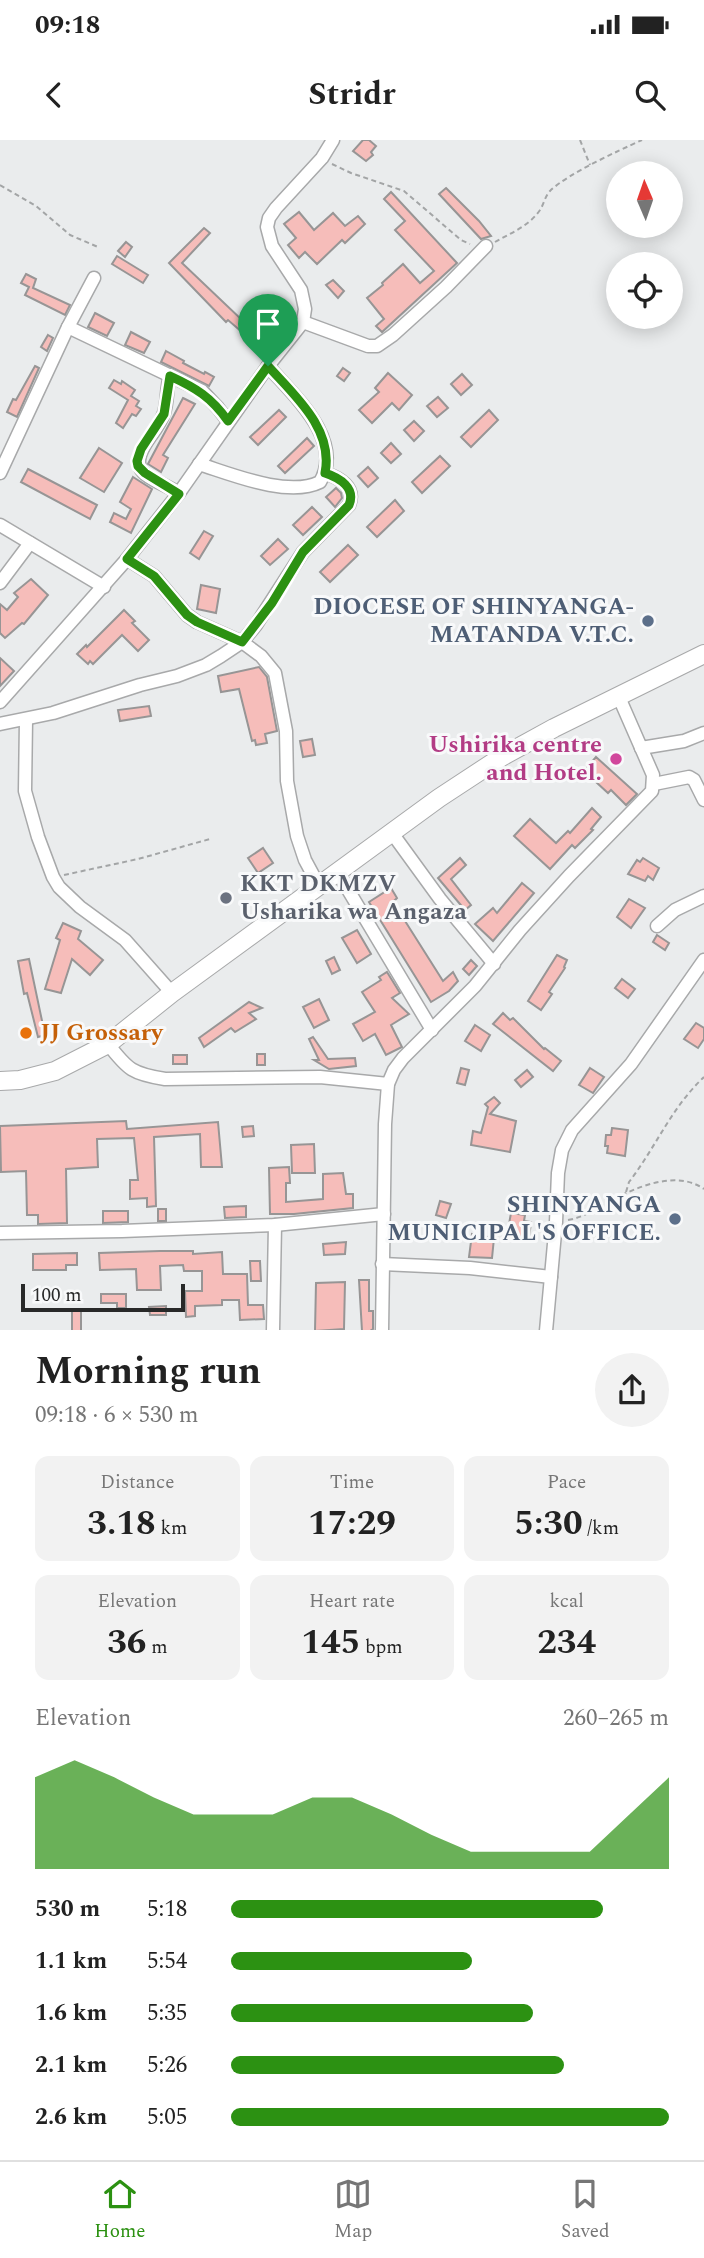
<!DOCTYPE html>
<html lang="en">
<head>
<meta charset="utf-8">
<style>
  body { margin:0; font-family:Spectral,serif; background:#f2f2f2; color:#222; height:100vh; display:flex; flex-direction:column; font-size:26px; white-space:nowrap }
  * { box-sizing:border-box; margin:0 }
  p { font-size:23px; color:#767676 }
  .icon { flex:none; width:38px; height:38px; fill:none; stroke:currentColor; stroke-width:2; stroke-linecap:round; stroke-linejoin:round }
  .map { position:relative; height:1190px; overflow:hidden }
  .panel { display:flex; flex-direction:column; background:#fff; flex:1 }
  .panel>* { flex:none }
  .needle { width:46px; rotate:358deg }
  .buttons { position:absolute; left:606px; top:21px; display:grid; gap:14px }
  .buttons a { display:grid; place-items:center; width:77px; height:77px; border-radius:50%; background:#fff; box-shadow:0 4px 18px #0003; font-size:35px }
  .scale { position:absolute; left:21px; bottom:18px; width:164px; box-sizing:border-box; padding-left:7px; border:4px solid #282929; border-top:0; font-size:19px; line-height:24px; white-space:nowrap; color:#282929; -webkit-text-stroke:5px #f8f9fa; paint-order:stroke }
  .pin { position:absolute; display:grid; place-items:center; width:60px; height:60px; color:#fff; margin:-72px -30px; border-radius:50% 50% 50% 0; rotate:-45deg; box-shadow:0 0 7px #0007 }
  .pin .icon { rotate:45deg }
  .round { display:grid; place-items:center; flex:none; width:74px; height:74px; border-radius:37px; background:#f2f2f2 }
  .overview { display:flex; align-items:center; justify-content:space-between; height:119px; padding:0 35px }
  h1 { font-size:38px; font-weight:700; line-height:52px }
  .figures { display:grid; grid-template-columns:repeat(3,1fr); gap:10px; height:119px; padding:7px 35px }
  .figures div { display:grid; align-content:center; border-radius:14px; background:#f2f2f2; text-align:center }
  .figures b { font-size:35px; font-weight:700 }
  .figures small { font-size:19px; font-weight:400 }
  .figures p { font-size:19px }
  .chart { height:196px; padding:14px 35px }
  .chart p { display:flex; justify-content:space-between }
  .chart svg { width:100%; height:126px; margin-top:7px; fill:#2c9112; opacity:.7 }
  ul { padding:0 35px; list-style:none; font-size:23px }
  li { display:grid; grid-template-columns:112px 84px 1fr; align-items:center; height:52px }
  li i { height:18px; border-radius:9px; background:#2c9112 }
  .status { display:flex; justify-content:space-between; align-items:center; height:49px; padding:0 35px; background:#fff; direction:ltr }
  .status svg { height:19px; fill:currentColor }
  header { display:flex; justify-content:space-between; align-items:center; height:91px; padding:0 35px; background:#fff; font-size:32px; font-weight:700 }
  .menu { display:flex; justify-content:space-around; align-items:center; height:98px; border-top:2px solid #e0e0e0; background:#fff; font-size:19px; color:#767676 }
  .menu a { display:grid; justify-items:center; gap:4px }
  .menu .current { color:#2c9112 }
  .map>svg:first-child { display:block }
  .building { fill:#f6bdba; stroke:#979595; stroke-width:2 }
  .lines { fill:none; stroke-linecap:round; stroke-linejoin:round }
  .minor-casing { stroke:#a8a9aa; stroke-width:15 }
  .highway-casing { stroke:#a8a9aa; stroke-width:20 }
  .path { stroke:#a3a5a6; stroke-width:2; stroke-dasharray:5 3.5; stroke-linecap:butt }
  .minor { stroke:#fff; stroke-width:12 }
  .highway { stroke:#fff; stroke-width:18 }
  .route-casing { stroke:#fff; stroke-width:14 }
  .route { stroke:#2c9112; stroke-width:9 }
  .service-dot { fill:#5c6f8a; stroke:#f8f9fa; stroke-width:2.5 }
  .hotel-dot { fill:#d1479c; stroke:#f8f9fa; stroke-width:2.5 }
  .worship-dot { fill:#6b7280; stroke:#f8f9fa; stroke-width:2.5 }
  .food-dot { fill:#e8710a; stroke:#f8f9fa; stroke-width:2.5 }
  .labels { text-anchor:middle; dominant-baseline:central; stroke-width:6; stroke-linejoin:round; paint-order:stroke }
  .service-label { font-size:24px; font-weight:bold; fill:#4e5e75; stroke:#f8f9fa; text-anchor:end }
  .hotel-label { font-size:24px; font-weight:bold; fill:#b23c85; stroke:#f8f9fa; text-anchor:end }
  .worship-label { font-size:24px; font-weight:bold; fill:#5b616d; stroke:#f8f9fa; text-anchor:start }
  .food-label { font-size:24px; font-weight:bold; fill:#c56008; stroke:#f8f9fa; text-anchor:start }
</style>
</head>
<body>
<div class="status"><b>09:18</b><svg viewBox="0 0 49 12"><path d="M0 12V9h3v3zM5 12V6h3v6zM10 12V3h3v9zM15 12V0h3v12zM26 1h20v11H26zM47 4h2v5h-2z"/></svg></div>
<header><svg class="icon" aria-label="back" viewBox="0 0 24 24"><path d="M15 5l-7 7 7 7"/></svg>Stridr<svg class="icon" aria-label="search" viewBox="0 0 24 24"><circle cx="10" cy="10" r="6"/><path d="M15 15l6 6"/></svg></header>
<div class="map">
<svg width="704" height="1191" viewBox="0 0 704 1191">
  <rect width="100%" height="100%" fill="#eaeced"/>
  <!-- building -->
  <g class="building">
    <polygon points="363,0 369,0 376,6 371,12 373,15 366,21 353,11"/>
    <polygon points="446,48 479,81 491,96 481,99 439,54"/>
    <polygon points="391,52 457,123 382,192 376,186 384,179 367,158 383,145 382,143 403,124 420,143 434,131 395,90 405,81 384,59"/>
    <polygon points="299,72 314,90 333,73 345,86 358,76 365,84 345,103 342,100 317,124 305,112 299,118 288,105 296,98 284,84"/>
    <polygon points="204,88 210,93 182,123 262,199 257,205 228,180 226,182 169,123"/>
    <polygon points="126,102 132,107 125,117 118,111"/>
    <polygon points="117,116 148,135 143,143 112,124"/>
    <polygon points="26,134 36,139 33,148 70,165 65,175 25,155 29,147 21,143"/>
    <polygon points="333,140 344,151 338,158 326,145"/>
    <polygon points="95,173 114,183 107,196 88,187"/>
    <polygon points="131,192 150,202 144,213 125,205"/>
    <polygon points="48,195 53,198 47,211 41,207"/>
    <polygon points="166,211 184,221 183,223 204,234 205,232 214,237 209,246 161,222"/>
    <polygon points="35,226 39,228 17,277 7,272 13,259 16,260"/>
    <polygon points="343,228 350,233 344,241 337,236"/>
    <polygon points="388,233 412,255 399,270 392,263 372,283 359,270 379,252 375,248"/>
    <polygon points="462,234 472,245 461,255 451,244"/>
    <polygon points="114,240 121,244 122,241 135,250 131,256 139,261 136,266 141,269 136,276 132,274 123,288 116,283 128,260 109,248"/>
    <polygon points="438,257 448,268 437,277 427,266"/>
    <polygon points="183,258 195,264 163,315 168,318 161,332 148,324"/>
    <polygon points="279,270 286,277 258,305 250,297"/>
    <polygon points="489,270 498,280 471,307 461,297"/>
    <polygon points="414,281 424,291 414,301 404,290"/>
    <polygon points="307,298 314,306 285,333 278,326"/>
    <polygon points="391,303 401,314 391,323 381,313"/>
    <polygon points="99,308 122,323 104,352 80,338"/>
    <polygon points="440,316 450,326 422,353 412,342"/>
    <polygon points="368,327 378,338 368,347 358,336"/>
    <polygon points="28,329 97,365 90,379 21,342"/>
    <polygon points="133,337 152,349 131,393 110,382 114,373 126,379 131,369 120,362"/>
    <polygon points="336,348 341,353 342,358 335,367 326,357"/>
    <polygon points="395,360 404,371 377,397 367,387"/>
    <polygon points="312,367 322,377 303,395 293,385"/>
    <polygon points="204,391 213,396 199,419 190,413"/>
    <polygon points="278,399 288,409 270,425 261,416"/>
    <polygon points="348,405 358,415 330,442 320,432"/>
    <polygon points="31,439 48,455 24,484 22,483 5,498 0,493 0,464 7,470 18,457 14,453"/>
    <polygon points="201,445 220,449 216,473 197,469"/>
    <polygon points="124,470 135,481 132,483 149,500 138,511 122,495 93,524 90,521 88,524 77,514 86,505 87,507"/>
    <polygon points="0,518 14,531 0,546"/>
    <polygon points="259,527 267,537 277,591 265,594 267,603 256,605 255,600 252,601 239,549 221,552 218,536"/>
    <polygon points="149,566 151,576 120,581 118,570"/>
    <polygon points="312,599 315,615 303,617 300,601"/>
    <polygon points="596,617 637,654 626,665 611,650 608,653 584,631"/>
    <polygon points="592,668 601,677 591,689 593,690 575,708 572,705 550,729 514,696 530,679 556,703 568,691 570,693"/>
    <polygon points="263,708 273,723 258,733 248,718"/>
    <polygon points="460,718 466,725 451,739 471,765 465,770 438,738"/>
    <polygon points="643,718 659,728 653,740 648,736 645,741 628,734 637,720 640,722"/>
    <polygon points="522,743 534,753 493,801 475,784 493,768 497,773"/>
    <polygon points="391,748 397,758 393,762 443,841 453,832 458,841 449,851 431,862 369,762"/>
    <polygon points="629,759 645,768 631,788 617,777"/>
    <polygon points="63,783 81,791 78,799 103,820 90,835 72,819 61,853 45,849 60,800 56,798"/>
    <polygon points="357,790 371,814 357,823 342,798"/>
    <polygon points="657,795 669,803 665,810 653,802"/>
    <polygon points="557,815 567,820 564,827 565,828 549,852 552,854 541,870 528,861"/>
    <polygon points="334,817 340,830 332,834 326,821"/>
    <polygon points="29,819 45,895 38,897 27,853 24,854 18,821"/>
    <polygon points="471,820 477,826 469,835 463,829"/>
    <polygon points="387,832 400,853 392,858 409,874 391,885 402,907 386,915 375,894 363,901 353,884 375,872 362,852 381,840 379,837"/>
    <polygon points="622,839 635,849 628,858 615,848"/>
    <polygon points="319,859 329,880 314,888 303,867"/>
    <polygon points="249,862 262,868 249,873 256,879 235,892 231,888 204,907 199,898"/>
    <polygon points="503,873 510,880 513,878 544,909 545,908 561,921 553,931 493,884"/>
    <polygon points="696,883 704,888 704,899 698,908 684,899"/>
    <polygon points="475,885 490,895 481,911 465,901"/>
    <polygon points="313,897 328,919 355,918 356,926 329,929 314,920 319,920 309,899"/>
    <rect x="257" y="914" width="8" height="11"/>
    <rect x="173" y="915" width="14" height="9"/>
    <polygon points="461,928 469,930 465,945 457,943"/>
    <polygon points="590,928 604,937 593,953 579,945"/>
    <polygon points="527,930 533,937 521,947 515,940"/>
    <polygon points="494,957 500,963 490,974 516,981 510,1012 471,1005 473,991 481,993 488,967 485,964"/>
    <polygon points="126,981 127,989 218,982 222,1027 201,1027 200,994 154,997 156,1066 147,1067 147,1058 130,1059 130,1040 138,1040 134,998 97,999 98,1027 66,1029 67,1083 38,1084 38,1075 27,1075 26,1031 1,1032 0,986"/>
    <polygon points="253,986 254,996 243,997 242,987"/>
    <polygon points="612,988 628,990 625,1016 607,1013 608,1006 605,1006 606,995 611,995"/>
    <polygon points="314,1004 315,1033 292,1033 291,1005"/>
    <polygon points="289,1027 290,1043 286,1043 286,1062 323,1059 323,1034 343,1033 346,1054 353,1054 353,1068 294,1074 270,1074 269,1028"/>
    <polygon points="440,1061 451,1064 446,1078 436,1075"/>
    <polygon points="246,1066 246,1077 225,1078 224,1067"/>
    <rect x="158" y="1069" width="8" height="12"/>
    <polygon points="103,1071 128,1071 128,1082 103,1083"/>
    <polygon points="511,1073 525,1075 524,1081 531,1082 529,1098 507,1095"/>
    <polygon points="472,1094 494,1098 492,1118 469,1117"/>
    <polygon points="346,1102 345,1114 324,1115 323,1104"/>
    <polygon points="160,1111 193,1111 193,1114 222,1112 223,1134 247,1134 248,1165 263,1165 264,1179 240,1180 239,1160 222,1160 222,1165 195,1166 195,1176 186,1177 185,1151 202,1151 202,1131 184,1131 183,1125 160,1126 161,1150 137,1150 136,1129 100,1130 99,1113"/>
    <polygon points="77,1113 77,1125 66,1125 66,1130 33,1130 33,1114"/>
    <polygon points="250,1121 260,1121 261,1141 251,1141"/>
    <polygon points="359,1140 369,1140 369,1171 373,1171 373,1189 370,1191 362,1191"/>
    <polygon points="345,1142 344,1189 315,1191 316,1143"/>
    <polygon points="101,1154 126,1154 126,1168 117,1168 117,1163 101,1163"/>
    <polygon points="166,1166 166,1175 150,1175 149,1167"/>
    <rect x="72" y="1171" width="9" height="20"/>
  </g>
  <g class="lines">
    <defs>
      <g id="minor">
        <polyline points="303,182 368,206 377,206 393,195 446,147 486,106"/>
        <polyline points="68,187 202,251 218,268 228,281"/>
        <path d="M170,236c-4,12 -2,25 -6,37 -3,9 -9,17 -14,24 -26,37 -2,38 29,56"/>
        <path d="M199,324c32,10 89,34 121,18 25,-42 -27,-87 -52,-116"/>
        <polyline points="0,333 68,187 94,138"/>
        <polyline points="0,385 104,447"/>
        <polyline points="127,419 154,436 187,475 197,482 242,502 261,516 275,533 286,591 287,641 297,696 305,720 319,746"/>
        <polyline points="0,443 30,403"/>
        <polyline points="0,562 127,419 179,353 268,226 303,182 305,169 301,150 272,106 267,87 269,78 276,68 322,18 333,0"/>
        <polyline points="26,580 25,651 38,697 53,737 59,747 80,767 125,800 172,853"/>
        <path d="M0,584l53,-11 87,-28 37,-9 29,-11 15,-9 21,-14 14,-17 47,-73 46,-47c7,-18 -9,-27 -24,-32"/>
        <polyline points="641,608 684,601 704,593"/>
        <polyline points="654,644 689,637 694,640 704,660"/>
        <polyline points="392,693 440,759 494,824"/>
        <polyline points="338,733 432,890"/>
        <polyline points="657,786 675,770 704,756"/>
        <path d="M108,904c20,26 25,30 57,35l155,-2 68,7"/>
        <polyline points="0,1093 122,1091 275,1085 384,1074"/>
        <polyline points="382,1124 470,1128 551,1137"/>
        <polyline points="273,1191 275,1085"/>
        <polyline points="382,1191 385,984 388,944 394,930 403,918 475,846 520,790 569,736 652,651 653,635 618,555"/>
        <polyline points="546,1191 556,1082 558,1033 562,1010 572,990 631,924 704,820"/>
      </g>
      <polyline id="highway" points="0,941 20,940 55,931 108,904 172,853 439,658 503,616 554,588 704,514"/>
    </defs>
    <!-- minor casing -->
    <use href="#minor" class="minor-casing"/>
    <!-- highway casing -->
    <use href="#highway" class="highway-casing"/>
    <!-- path -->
    <g class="path">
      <polyline points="580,0 590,25"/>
      <polyline points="332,24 351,33 404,51 461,100 470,104"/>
      <polyline points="0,45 36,66 70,95 98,107"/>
      <path d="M495,102c16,-9 34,-16 45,-32 4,-6 5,-14 10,-19 17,-17 68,-40 92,-51"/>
      <polyline points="64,735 138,719 210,699"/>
      <path d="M626,1052l3,-10c27,-35 42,-74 75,-105"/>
      <path d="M568,1080c17,-3 29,-12 44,-20 27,-14 65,-30 92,-11"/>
    </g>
    <!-- minor -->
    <use href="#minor" class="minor"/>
    <!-- highway -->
    <use href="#highway" class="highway"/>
  </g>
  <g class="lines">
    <defs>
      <path id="route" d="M268,226c26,29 66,63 57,107 15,5 31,15 24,32l-46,47 -31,51 -30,39 -45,-20 -10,-7 -33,-39 -27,-17 52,-65 -34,-21 -7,-7 -1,-5 4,-12 23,-35 6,-38c26,12 41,21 58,45z"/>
    </defs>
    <!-- route casing -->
    <use href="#route" class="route-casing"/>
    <!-- route -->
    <use href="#route" class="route"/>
  </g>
  <!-- markers -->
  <g class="service-dot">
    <circle cx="648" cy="481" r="7"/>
    <circle cx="675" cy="1079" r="7"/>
  </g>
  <circle class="hotel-dot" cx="616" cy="619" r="7"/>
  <circle class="worship-dot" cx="226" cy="758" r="7"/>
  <circle class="food-dot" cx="26" cy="893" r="7"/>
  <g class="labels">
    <!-- service labels -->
    <g class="service-label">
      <text x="634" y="467">DIOCESE OF SHINYANGA-<tspan x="634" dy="28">MATANDA V.T.C.</tspan></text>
      <text x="661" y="1065">SHINYANGA<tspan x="661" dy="28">MUNICIPAL'S OFFICE.</tspan></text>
    </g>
    <!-- hotel labels -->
    <g class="hotel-label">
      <text x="602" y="605">Ushirika centre<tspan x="602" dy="28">and Hotel.</tspan></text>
    </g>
    <!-- worship labels -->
    <g class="worship-label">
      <text x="240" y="744">KKT DKMZV<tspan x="240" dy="28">Usharika wa Angaza</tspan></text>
    </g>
    <!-- food labels -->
    <g class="food-label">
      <text x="40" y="893">JJ Grossary</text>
    </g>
  </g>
</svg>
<div class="buttons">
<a><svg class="needle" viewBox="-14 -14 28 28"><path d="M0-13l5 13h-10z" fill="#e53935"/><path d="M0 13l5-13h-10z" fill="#767676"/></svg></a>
<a><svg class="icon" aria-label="locate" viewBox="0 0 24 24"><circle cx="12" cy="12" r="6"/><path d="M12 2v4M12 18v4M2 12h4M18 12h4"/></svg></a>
</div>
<div class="scale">100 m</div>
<div class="pin" style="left:268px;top:226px;background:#1e9e55"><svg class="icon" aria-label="arrive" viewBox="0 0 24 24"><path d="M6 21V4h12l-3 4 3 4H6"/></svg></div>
</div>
<section class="panel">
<div class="overview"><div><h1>Morning run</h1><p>09:18 · 6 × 530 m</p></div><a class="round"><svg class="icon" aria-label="share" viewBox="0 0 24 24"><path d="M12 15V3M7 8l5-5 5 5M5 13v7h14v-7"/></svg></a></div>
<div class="figures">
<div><p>Distance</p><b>3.18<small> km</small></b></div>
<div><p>Time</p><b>17:29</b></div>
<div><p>Pace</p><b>5:30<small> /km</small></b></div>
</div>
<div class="figures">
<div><p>Elevation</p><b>36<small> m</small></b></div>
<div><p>Heart rate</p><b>145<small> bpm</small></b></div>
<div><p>kcal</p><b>234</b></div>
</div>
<div class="chart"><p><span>Elevation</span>260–265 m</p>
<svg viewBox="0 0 160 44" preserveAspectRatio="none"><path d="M0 44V12L10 6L20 12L30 19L40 25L50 25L60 25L70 19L80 19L90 25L100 32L110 38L120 38L130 38L140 38L150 25L160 12V44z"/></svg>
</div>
<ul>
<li><b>530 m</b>5:18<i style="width:85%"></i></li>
<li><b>1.1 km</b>5:54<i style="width:55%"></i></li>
<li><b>1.6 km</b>5:35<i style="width:69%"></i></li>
<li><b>2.1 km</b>5:26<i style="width:76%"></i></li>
<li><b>2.6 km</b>5:05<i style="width:100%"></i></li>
</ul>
</section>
<nav class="menu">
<a class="current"><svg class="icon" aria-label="home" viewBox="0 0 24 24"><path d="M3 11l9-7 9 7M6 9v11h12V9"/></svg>Home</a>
<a><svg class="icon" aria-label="map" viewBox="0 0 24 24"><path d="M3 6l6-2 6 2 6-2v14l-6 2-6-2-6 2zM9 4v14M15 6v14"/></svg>Map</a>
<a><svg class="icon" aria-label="saved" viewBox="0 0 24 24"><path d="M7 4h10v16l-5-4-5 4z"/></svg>Saved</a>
</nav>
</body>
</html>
